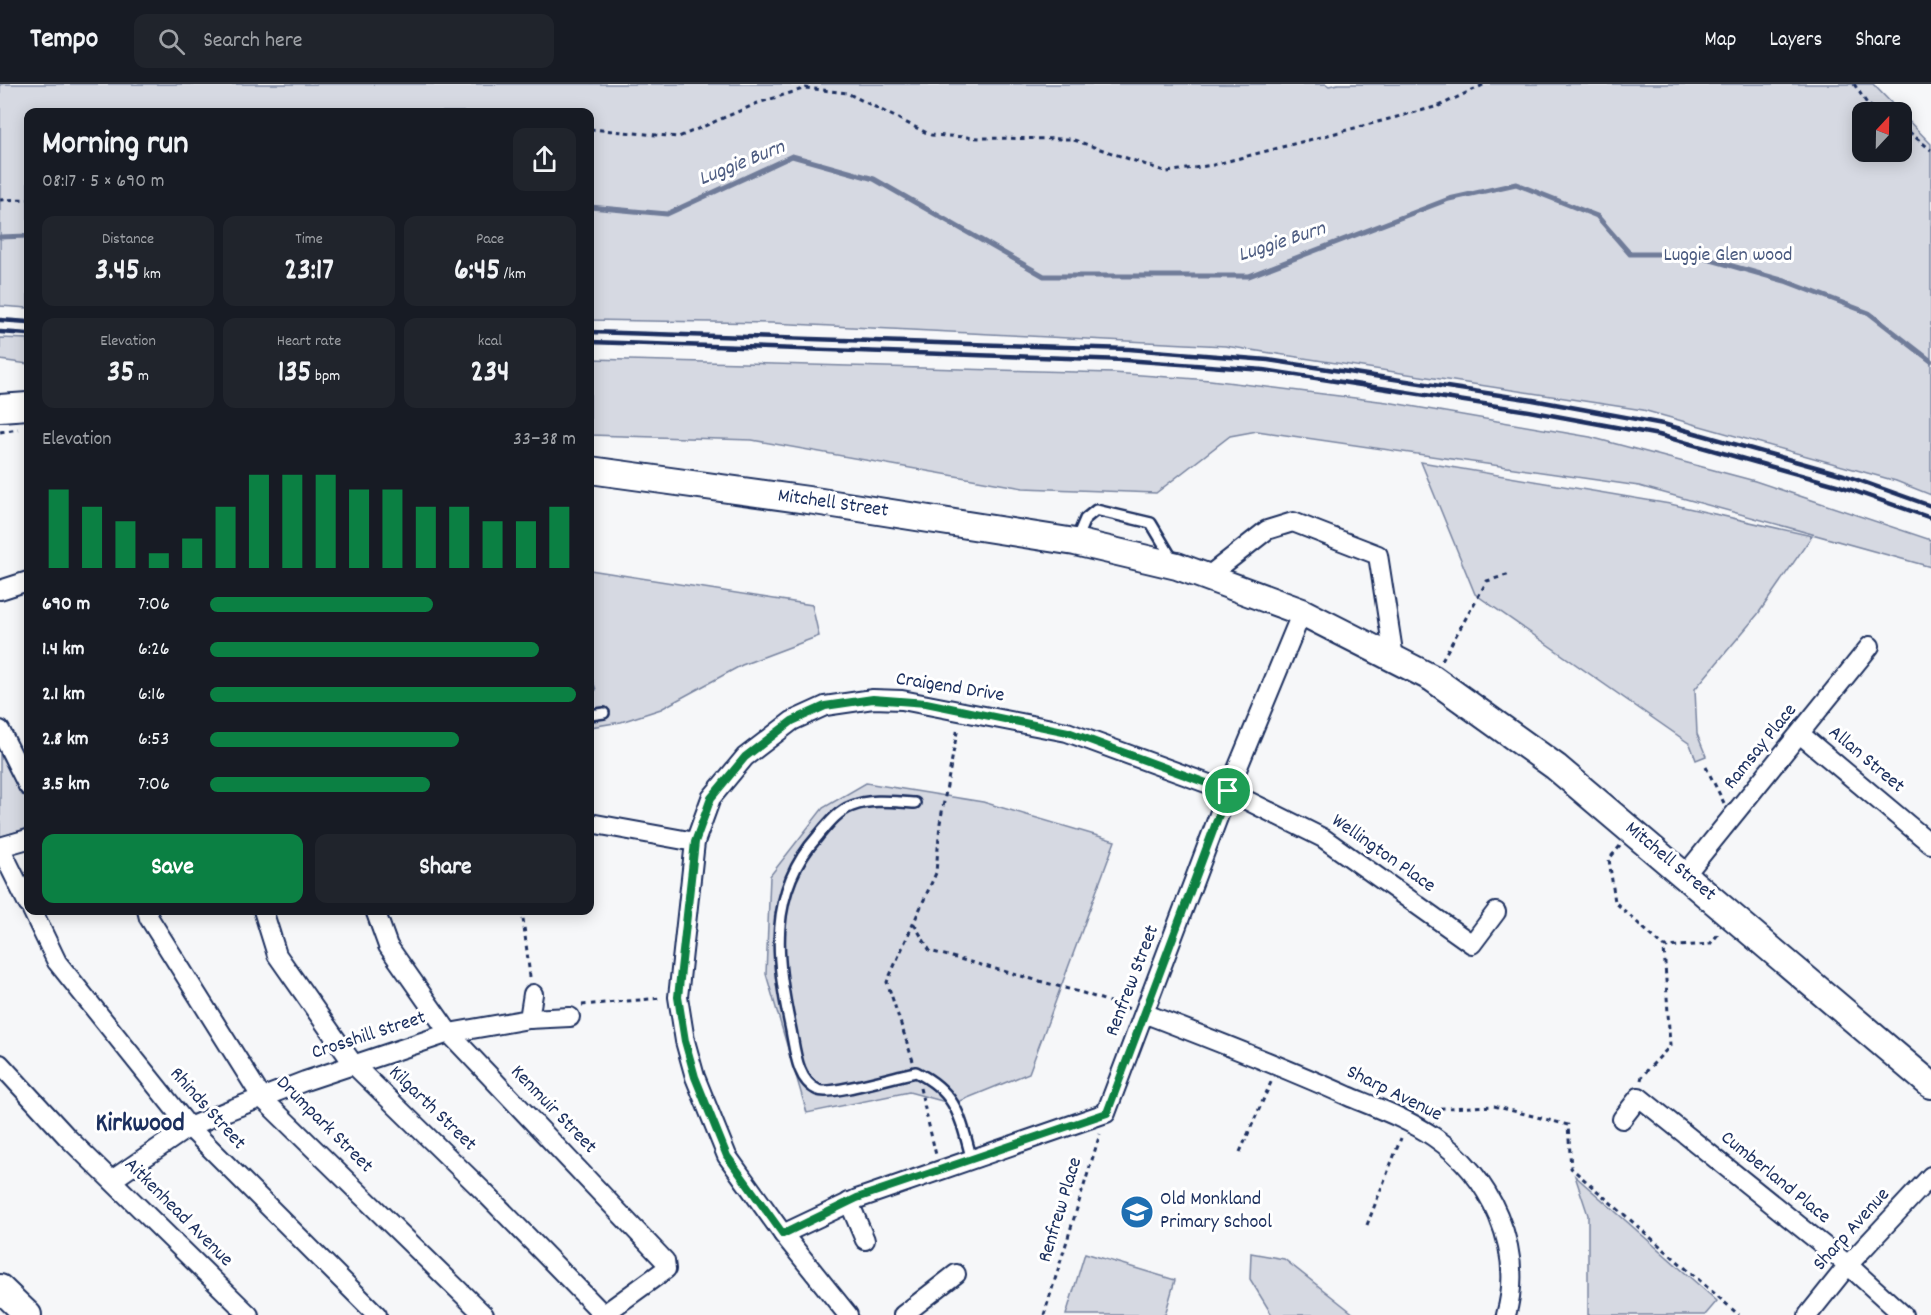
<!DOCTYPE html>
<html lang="en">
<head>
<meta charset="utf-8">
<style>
  body { margin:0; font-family:Dekko,sans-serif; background:#20242c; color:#f1f3f6; height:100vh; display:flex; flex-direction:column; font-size:22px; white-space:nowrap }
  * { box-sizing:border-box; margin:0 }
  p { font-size:20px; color:#9ea1a6 }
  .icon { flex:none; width:33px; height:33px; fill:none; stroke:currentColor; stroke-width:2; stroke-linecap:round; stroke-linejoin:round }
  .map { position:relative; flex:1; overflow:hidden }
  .details { position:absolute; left:24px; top:24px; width:570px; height:807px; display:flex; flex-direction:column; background:#171b24; border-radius:12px; box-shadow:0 3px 15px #0003 }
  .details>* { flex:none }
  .needle { width:39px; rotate:22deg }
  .buttons { position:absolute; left:1852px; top:18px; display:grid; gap:12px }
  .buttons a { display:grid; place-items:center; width:60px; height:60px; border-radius:12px; background:#171b24; box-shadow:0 3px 15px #0003; font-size:30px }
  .pin { position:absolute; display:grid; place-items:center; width:51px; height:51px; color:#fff; margin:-26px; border:3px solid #fff; border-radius:50%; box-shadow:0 2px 6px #0007 }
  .round { display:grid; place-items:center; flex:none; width:63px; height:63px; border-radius:12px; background:#20242c }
  .headline { display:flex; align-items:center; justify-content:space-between; height:102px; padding:0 18px }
  h1 { font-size:33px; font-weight:700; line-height:45px }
  .stats { display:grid; grid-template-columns:repeat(3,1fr); gap:9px; height:102px; padding:6px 18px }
  .stats div { display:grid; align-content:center; border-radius:12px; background:#20242c; text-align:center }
  .stats b { font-size:30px; font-weight:700 }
  .stats small { font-size:16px; font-weight:400 }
  .stats p { font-size:16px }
  .chart { height:168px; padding:12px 18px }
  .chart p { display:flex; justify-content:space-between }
  .chart svg { width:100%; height:108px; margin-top:6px; stroke:#0b8043; stroke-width:6 }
  .cta { display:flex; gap:12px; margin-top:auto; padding:12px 18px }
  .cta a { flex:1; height:69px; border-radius:12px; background:#0b8043; color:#fff; font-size:24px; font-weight:700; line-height:69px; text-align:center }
  .cta a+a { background:#20242c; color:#f1f3f6 }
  ul { padding:0 18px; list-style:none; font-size:20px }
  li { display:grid; grid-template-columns:96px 72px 1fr; align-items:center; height:45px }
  li i { height:15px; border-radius:8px; background:#0b8043 }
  header { display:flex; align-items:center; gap:36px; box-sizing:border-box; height:84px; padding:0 30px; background:#171b24; border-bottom:2px solid #363941 }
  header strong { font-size:28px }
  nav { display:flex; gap:33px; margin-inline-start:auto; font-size:21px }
  .search { width:420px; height:54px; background:#20242c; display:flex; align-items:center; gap:15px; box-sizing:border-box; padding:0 21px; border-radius:12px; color:#9ea1a6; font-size:22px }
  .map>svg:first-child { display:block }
  .green { fill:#d6d9e2; stroke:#7884a0; stroke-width:1.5 }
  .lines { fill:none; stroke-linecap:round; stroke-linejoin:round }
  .stream { stroke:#707c99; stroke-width:5 }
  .lane-casing { stroke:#1b2f5e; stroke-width:14 }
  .street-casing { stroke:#1b2f5e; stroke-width:22 }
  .secondary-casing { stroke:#1b2f5e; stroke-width:30 }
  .path { stroke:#1b2f5e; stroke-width:3; stroke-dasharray:4.5 4.5; stroke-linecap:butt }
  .lane { stroke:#fff; stroke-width:9 }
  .street { stroke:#fff; stroke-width:18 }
  .secondary { stroke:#fff; stroke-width:26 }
  .rail { stroke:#1b2f5e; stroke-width:4.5 }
  .route-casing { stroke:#fff; stroke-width:12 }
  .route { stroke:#0b8043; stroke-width:8 }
  .labels { text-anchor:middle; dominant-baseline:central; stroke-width:6; stroke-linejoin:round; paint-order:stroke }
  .park-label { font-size:20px; fill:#4a5a7f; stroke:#fff }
  .street-label { font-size:20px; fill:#1b2f5e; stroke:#fff }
  .poi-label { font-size:20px; fill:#1b2f5e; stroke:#fff; text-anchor:start }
  .water-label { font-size:21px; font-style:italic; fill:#4d5c81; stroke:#fff }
  .district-label { font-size:26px; font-weight:bold; fill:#1b2f5e; stroke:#fff }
</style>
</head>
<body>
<header>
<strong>Tempo</strong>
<div class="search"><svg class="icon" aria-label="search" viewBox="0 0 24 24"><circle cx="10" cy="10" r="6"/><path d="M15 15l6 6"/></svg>Search here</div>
<nav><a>Map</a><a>Layers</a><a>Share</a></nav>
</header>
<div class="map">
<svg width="1931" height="1231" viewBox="0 0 1931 1231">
  <rect width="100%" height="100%" fill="#f6f7f9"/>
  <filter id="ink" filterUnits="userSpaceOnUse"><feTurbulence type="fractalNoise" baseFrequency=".0167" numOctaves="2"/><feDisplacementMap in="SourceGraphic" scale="12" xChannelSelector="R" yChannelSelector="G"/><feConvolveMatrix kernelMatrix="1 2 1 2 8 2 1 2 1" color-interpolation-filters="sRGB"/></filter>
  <g filter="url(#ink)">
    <!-- green -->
    <g class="green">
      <polygon points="0,0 1326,0 1329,2 1338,0 1873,0 1900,28 1863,28 1863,68 1902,68 1902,30 1931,60 1931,411 1896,397 1643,326 1225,262 772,239 590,236 590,28 28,28 28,224 0,222"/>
      <polygon points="0,254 28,255 28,280 0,276"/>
      <polygon points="590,275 1113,289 1210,296 1387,318 1590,353 1755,397 1931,456 1931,483 1639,402 1257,347 1230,352 1156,409 1023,404 752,356 590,351"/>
      <polygon points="1421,378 1670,420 1812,452 1758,530 1695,605 1697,650 1706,672 1696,676 1690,660 1475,510"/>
      <polygon points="590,486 812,521 819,552 742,581 661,625 621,638 590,643 590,609 596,606 590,589"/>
      <polygon points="0,670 21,710 28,712 28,744 0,753"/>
      <polygon points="866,699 983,718 1115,757 1029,989 953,1020 909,1008 807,1029 766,890 770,792 823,724"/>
      <polygon points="1575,1092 1717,1217 1705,1231 1588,1231 1588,1131"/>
      <polygon points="1085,1169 1175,1196 1165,1231 1066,1231"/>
      <polygon points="1251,1169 1284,1175 1355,1231 1272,1231 1250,1195"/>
    </g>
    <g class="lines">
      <!-- stream -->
      <g class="stream">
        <polyline points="590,123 667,130 792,72 874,95 1044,192 1249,192 1449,115 1516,100 1597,132 1630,170 1690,170 1785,197 1869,229 1931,277"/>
        <polyline points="0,153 28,152"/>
      </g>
      <defs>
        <g id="lane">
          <polyline points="1076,456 1085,435 1096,426 1151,439 1173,476"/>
          <polyline points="590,631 604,629"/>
          <path d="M915,719c-20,-1 -43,-5 -63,3 -14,5 -24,18 -34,30 -51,57 -42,124 -27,194 4,20 6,51 27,60 13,6 80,-15 98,-18 42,21 44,46 56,88"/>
        </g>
        <g id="street">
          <polyline points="1207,493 1267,446 1293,438 1378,471 1394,574"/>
          <polyline points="0,506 28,497"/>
          <polyline points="0,646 28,702"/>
          <polyline points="1800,650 1931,760"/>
          <polyline points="590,739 695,758"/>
          <polyline points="0,763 28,820"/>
          <polyline points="0,763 28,755"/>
          <polyline points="1685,791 1870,562"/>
          <polyline points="32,826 57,878 189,1043 377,1231"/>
          <polyline points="147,826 149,834 262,1014 484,1231"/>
          <polyline points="263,826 277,871 354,981 484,1108 604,1231"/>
          <polyline points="375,826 388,862 449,949 665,1177 666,1185 603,1231"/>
          <path d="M1146,930c68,26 135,52 202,82 29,12 60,23 86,41 56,38 91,112 72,178"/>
          <polyline points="529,935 570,933"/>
          <polyline points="0,980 68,1054 249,1231"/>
          <polyline points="1622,1035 1639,1013 1848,1181 1903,1231"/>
          <polyline points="112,1096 189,1043 227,1027 305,997 449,949 529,935 533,910"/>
          <polyline points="849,1118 865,1156"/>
          <polyline points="783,1150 857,1115 1106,1029 1228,707 1302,528"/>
          <polyline points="848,1231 783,1150 727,1072 695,993 685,957 678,913 695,758 711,714 745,673 792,637 825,622 873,615 902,616 1067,648 1228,707 1323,754 1472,860 1496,828"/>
          <polyline points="903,1231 956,1190"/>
          <polyline points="1808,1231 1848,1181 1931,1092"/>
        </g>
        <g id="secondary">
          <polyline points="0,324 28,322"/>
          <polyline points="590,386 815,417 1075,458 1177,482 1302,528 1432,594 1556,683 1931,1001"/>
          <polyline points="0,1204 28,1231"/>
        </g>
      </defs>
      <!-- lane casing -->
      <use href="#lane" class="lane-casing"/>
      <!-- street casing -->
      <use href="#street" class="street-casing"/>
      <!-- secondary casing -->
      <use href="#secondary" class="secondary-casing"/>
      <!-- path -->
      <g class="path">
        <polyline points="1854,0 1868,21 1880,28"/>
        <polyline points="1902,42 1931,66"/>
        <polyline points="590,45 679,53 758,19 806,4 847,9 931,51 981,54 1071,55 1167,88 1213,81 1439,22 1485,0"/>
        <polyline points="0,116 28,115"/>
        <polyline points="0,348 18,345"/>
        <polyline points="1442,576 1487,497 1510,490"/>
        <polyline points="1706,683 1724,719"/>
        <polyline points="1620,762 1609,775 1615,818 1664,863"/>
        <polyline points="522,826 530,893"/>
        <polyline points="914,840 930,867 1083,909 1130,925"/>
        <polyline points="582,921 662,914"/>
        <polyline points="913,977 887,898 936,789 940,739 958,643"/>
        <polyline points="1641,996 1642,992 1670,962 1664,863 1710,860 1720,848"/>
        <polyline points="920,1004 936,1071"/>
        <polyline points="1422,1025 1494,1022 1568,1041 1571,1084 1739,1231"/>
        <polyline points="1240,1068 1272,996"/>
        <polyline points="1367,1141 1401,1054"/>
        <polyline points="1044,1231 1100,1050"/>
      </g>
      <!-- lane -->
      <use href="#lane" class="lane"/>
      <!-- street -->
      <use href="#street" class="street"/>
      <!-- secondary -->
      <use href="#secondary" class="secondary"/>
      <!-- rail -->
      <g class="rail">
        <polyline points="0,236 28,238"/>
        <polyline points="0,248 28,250"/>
        <polyline points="590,248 1129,265 1268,276 1533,316 1663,340 1844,391 1931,422"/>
        <polyline points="590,258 1125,276 1264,286 1529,327 1659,351 1840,402 1931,434"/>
      </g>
    </g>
  </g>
  <g class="lines" filter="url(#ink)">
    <defs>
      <polygon id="route" points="873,615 926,619 1068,648 1228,707 1107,1029 857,1114 783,1150 727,1072 695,993 685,957 678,913 695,758 711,714 745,673 792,637 825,622"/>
    </defs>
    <!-- route casing -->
    <use href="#route" class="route-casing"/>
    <!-- route -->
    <use href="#route" class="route"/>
  </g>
  <!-- icons -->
  <defs>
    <symbol id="school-disc" viewBox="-11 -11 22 22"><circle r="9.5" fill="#1f6fb2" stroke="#fff"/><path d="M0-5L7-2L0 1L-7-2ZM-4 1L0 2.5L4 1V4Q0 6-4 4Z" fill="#fff"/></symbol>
  </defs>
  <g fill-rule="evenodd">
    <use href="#school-disc" x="1118" y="1109" width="38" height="38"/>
  </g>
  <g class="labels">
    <!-- park labels -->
    <g class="park-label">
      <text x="1728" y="172">Luggie Glen wood</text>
    </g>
    <!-- street labels -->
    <g class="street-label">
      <text transform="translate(833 420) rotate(8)">Mitchell Street</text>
      <text transform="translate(950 604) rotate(9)">Craigend Drive</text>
      <text transform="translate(1761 663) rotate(-51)">Ramsay Place</text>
      <text transform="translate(1866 676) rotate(40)">Allan Street</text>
      <text transform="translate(1383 770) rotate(35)">Wellington Place</text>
      <text transform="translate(1670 778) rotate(40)">Mitchell Street</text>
      <text transform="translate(1133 897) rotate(-69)">Renfrew Street</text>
      <text transform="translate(369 952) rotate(-18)">Crosshill Street</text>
      <text transform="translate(1394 1010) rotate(26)">Sharp Avenue</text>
      <text transform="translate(207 1025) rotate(48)">Rhinds Street</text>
      <text transform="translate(432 1025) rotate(44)">Kilgarth Street</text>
      <text transform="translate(553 1026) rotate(46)">Kenmuir Street</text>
      <text transform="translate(324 1041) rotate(45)">Drumpark Street</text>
      <text transform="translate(1775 1094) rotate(39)">Cumberland Place</text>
      <text transform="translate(1061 1126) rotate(-73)">Renfrew Place</text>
      <text transform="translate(178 1129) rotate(45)">Aitkenhead Avenue</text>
      <text transform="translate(1852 1146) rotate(-48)">Sharp Avenue</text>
    </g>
    <!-- poi labels -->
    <g class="poi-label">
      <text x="1160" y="1116">Old Monkland<tspan x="1160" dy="23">Primary School</tspan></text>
    </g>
    <!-- water labels -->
    <g class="water-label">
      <text transform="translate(742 80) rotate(-22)">Luggie Burn</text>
      <text transform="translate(1282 159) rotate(-18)">Luggie Burn</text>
    </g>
    <!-- district labels -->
    <g class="district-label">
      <text x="140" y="1040">Kirkwood</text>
    </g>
  </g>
</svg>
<div class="buttons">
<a><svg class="needle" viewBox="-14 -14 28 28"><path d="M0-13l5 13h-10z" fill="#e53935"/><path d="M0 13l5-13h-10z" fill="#9ea1a6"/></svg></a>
</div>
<div class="pin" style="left:1228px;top:707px;background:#1e9e55"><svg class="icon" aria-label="arrive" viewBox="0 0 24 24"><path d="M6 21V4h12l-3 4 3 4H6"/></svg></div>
<section class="details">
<div class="headline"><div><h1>Morning run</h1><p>08:17 · 5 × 690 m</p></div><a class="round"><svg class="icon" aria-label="share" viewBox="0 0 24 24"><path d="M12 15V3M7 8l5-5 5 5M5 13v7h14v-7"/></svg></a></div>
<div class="stats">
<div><p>Distance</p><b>3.45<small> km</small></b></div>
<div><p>Time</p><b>23:17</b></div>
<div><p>Pace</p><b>6:45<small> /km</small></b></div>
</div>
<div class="stats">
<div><p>Elevation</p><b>35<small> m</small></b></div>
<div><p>Heart rate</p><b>135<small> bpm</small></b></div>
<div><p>kcal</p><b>234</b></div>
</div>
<div class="chart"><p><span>Elevation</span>33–38 m</p>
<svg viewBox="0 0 160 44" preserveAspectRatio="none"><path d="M5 44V12M15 44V19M25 44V25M35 44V38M45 44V32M55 44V19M65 44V6M75 44V6M85 44V6M95 44V12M105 44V12M115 44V19M125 44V19M135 44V25M145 44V25M155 44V19"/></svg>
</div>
<ul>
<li><b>690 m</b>7:06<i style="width:61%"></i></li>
<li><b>1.4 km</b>6:26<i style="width:90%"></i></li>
<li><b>2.1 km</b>6:16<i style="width:100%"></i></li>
<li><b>2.8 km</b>6:53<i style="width:68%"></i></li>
<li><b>3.5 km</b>7:06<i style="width:60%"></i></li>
</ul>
<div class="cta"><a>Save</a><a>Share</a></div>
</section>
</div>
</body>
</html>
